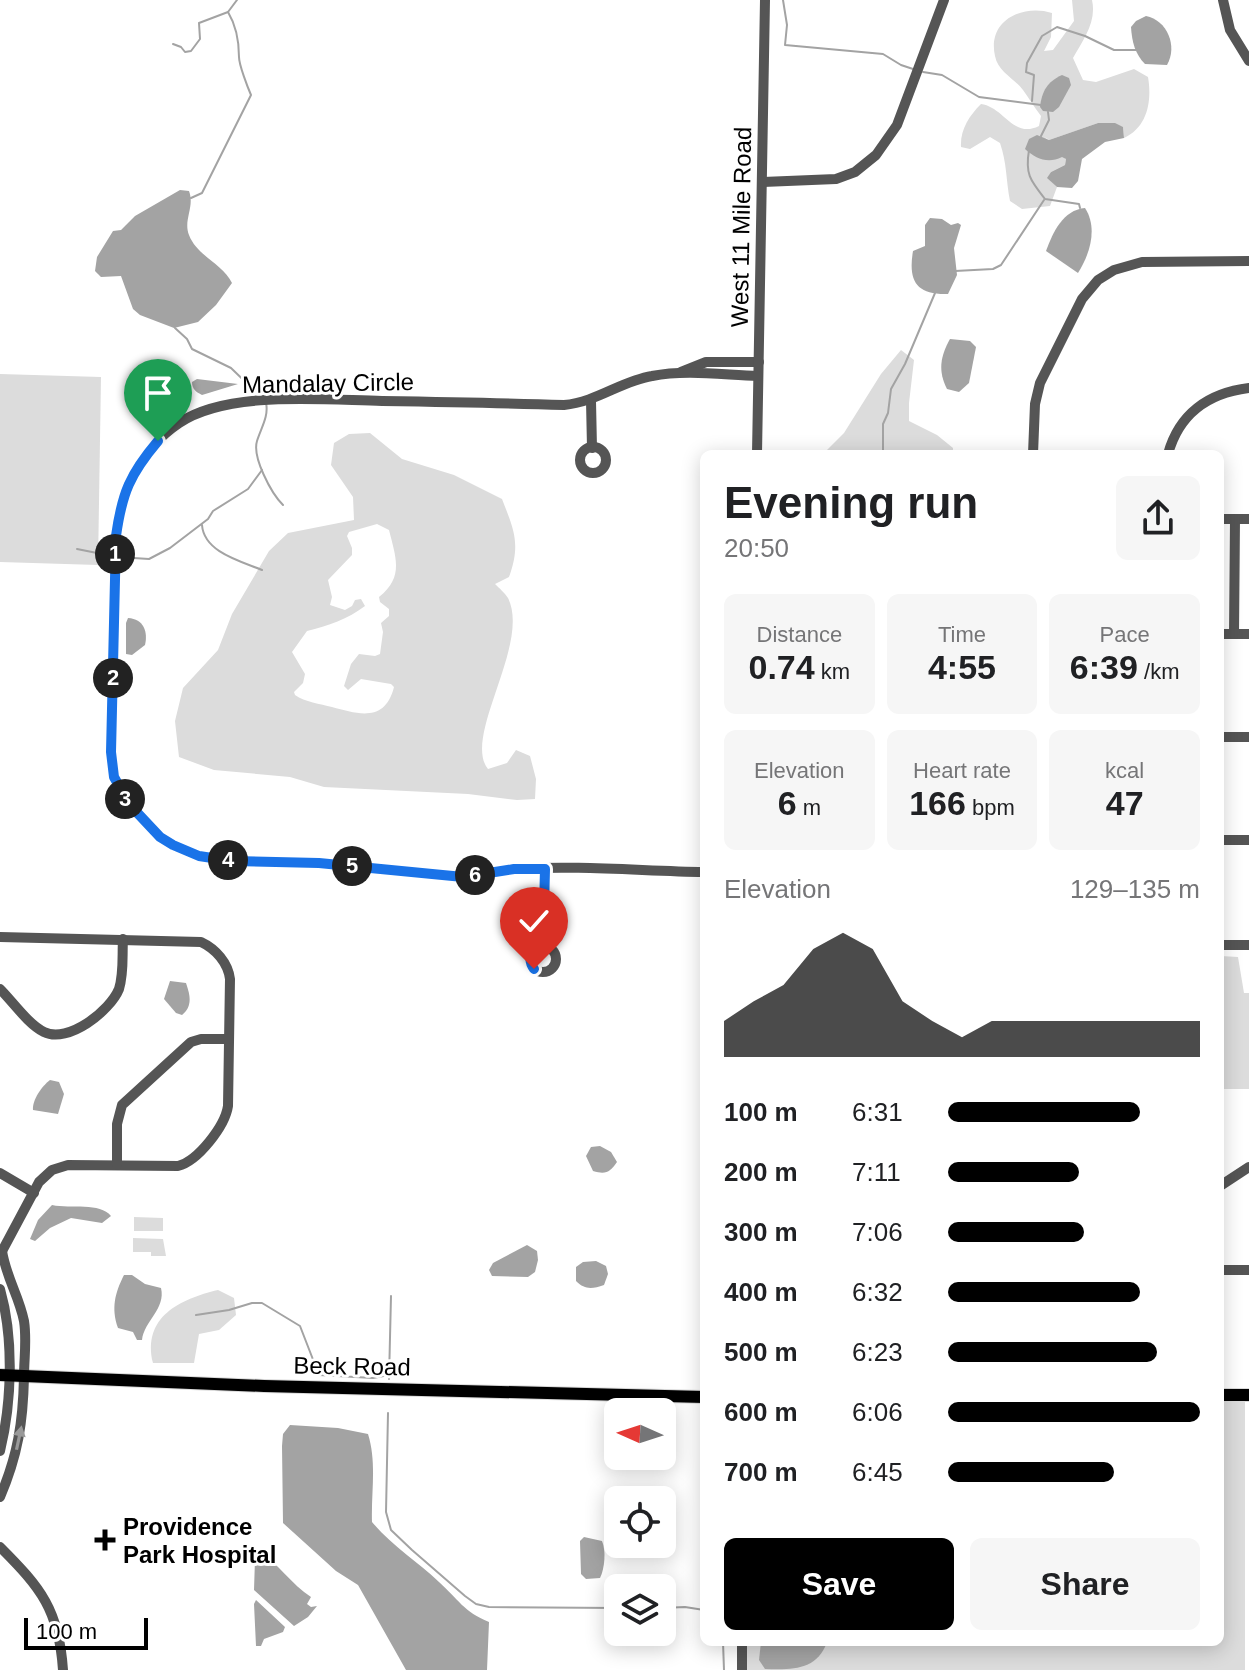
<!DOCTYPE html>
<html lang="en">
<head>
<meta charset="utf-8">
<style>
  body { margin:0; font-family:Arial,sans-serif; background:#f6f6f6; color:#202124; height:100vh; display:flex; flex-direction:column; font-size:30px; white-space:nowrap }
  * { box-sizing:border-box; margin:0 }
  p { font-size:26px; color:#757577 }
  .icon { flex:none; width:44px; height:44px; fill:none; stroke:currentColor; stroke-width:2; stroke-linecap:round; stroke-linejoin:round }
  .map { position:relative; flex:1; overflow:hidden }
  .panel { position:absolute; left:700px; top:450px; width:524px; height:1196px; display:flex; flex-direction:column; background:#fff; border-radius:12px; box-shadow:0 4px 20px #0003 }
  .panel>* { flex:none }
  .needle { width:52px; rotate:273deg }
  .controls { position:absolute; left:604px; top:1398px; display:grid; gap:16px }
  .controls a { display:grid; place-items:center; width:72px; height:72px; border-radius:12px; background:#fff; box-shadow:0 4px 20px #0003; font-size:40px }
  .scale { position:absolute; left:24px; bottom:20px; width:124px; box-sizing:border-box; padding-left:8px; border:4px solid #000; border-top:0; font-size:22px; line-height:28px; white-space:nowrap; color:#000; -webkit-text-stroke:6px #fff; paint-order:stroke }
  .pin { position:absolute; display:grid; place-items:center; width:68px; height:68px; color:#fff; margin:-82px -34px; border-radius:50% 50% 50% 0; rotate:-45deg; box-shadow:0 0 8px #0007 }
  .pin .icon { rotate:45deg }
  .km { position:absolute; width:40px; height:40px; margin:-20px; border-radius:50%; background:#222; color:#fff; font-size:22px; line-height:40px; text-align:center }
  .round { display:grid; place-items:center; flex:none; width:84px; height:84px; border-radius:12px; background:#f6f6f6 }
  .summary { display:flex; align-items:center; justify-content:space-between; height:136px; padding:0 24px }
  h1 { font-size:44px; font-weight:700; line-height:60px }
  .metrics { display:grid; grid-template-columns:repeat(3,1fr); gap:12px; height:136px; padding:8px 24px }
  .metrics div { display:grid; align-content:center; border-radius:12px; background:#f6f6f6; text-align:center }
  .metrics b { font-size:34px; font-weight:700 }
  .metrics small { font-size:22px; font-weight:400 }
  .metrics p { font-size:22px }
  .chart { height:224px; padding:16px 24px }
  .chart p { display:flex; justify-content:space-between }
  .chart svg { width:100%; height:144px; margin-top:8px; fill:#000; opacity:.7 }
  .action { display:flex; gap:16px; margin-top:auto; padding:16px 24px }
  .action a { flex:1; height:92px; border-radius:12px; background:#000; color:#fff; font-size:32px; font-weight:700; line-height:92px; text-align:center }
  .action a+a { background:#f6f6f6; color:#202124 }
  ul { padding:0 24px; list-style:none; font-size:26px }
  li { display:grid; grid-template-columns:128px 96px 1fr; align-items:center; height:60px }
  li i { height:20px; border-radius:10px; background:#000 }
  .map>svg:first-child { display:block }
  .green { fill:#dcdcdc; fill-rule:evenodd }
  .water { fill:#a3a3a3 }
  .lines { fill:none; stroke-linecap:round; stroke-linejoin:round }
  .stream { stroke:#a3a3a3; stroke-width:2 }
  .major-casing { stroke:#dbdbdb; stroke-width:14 }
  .minor { stroke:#555; stroke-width:10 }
  .major { stroke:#000; stroke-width:12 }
  .oneway { fill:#999 }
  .route-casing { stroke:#fff; stroke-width:16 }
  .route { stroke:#1a73e8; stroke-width:10 }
  .poi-dot { fill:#000; stroke:#fff; stroke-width:3 }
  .labels { text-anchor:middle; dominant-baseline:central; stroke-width:6; stroke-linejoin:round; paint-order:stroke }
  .street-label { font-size:24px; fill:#000; stroke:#fff }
  .poi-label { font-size:24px; font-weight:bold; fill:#000; stroke:#fff; text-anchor:start }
</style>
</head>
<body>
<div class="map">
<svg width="1249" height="1670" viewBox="0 0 1249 1670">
  <rect width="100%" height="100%" fill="#fff"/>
  <!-- green -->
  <g class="green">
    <path d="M1072,0h20c5,22 -9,40 -19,58l10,22 13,2 38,-13 14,8c4,23 0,50 -24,61l-1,-11 -25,-4 -49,17 -4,-3 21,22 -1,6 -14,7 -3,6 9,9 -7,19 -28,3 -12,-8c-4,-20 -3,-38 -10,-58l-10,-6 -20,12 -9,-2c-1,-17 8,-31 20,-43 23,3 32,35 58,22l2,-10c-7,-9 -12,-18 -18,-26 -9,-12 -25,-18 -28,-34 -8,-36 28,-52 57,-43l-1,24 -7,14 9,-1 21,-29z"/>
    <polygon points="901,350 914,360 909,403 909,421 937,435 953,448 953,454 823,454 844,433 881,374"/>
    <polygon points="0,374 101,377 98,565 0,562"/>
    <path d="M370,433l32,26 52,16 48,24c12,31 19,45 7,78l-14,7c4,4 10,9 13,14 23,46 -46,139 -20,171l19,-6 9,-13 14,6 6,23 -1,20 -18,1 -49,-6 -144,-7 -34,-10 -76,-7 -35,-13 -4,-36 8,-33 35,-38 14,-36 37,-63 19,-18 66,-13 -1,-23 -22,-32 3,-22 15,-9zM377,524l12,6c7,28 15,47 -10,67l1,5 9,7v7l-8,7 2,9 -3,22 -5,2 -16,-2 -8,10 -7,22 4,4 13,-11 30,5 3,3c-9,36 -36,27 -62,20 -12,-3 -27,-5 -37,-12l-1,-3 9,-9 2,-9 -13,-22 15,-21c21,-5 41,-12 58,-25l-4,-7 -6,1 -3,6 -7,4 -15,-5 2,-8 -4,-17 24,-25v-7l-5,-12 2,-4z"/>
    <polygon points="1220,956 1238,957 1244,993 1249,993 1249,1089 1220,1089"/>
    <polygon points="134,1217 163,1218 163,1231 134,1231"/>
    <polygon points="133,1238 163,1239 166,1256 151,1256 151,1252 133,1252"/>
    <path d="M218,1290l16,8 2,17 -17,15 -20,4 -5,29h-41c-11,-46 27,-64 65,-73z"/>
    <polygon points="1220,1396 1245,1396 1245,1670 745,1670 745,1642 1220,1642"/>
  </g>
  <!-- water -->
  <g class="water">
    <path d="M1146,16c21,4 32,30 21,49l-22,-1c-10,-10 -13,-22 -14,-37l5,-6z"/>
    <path d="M1062,75l7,3 2,7 -12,22 -6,5 -10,-1 -3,-4c2,-16 7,-25 22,-32z"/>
    <path d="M1098,123h17l8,4 1,11 -19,4 -23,17 -4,22 -6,7 -15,-1 -10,-9 4,-6 14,-7 1,-6 -4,-2c-14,7 -26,2 -37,-8l4,-10 8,-4 12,5z"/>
    <path d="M180,190l9,1c6,16 -6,29 0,44 8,21 34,29 43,48l-16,22 -18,17 -24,6 -34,-13 -7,-6 -12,-33 -20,1 -6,-6 2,-14 16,-26 8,-1 14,-14z"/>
    <path d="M1085,208c13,20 5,46 -7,65l-32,-22c7,-19 17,-41 39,-43z"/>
    <path d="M930,218l12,1 9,6 7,-2 3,2 -7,23 3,27 -9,19c-32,1 -40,-13 -35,-43l12,-5v-21z"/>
    <path d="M950,339l20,2 6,6 -7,36 -10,9 -12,-3c-9,-18 -7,-32 3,-50z"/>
    <path d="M197,379l41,5 -36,11c-6,-3 -10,-6 -10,-13z"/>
    <path d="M128,618c16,1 20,14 17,27l-13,10 -6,-1v-31z"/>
    <path d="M170,981l16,2c4,12 7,23 -4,32l-6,-2 -12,-14z"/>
    <path d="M50,1080l9,2 5,12 -6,20 -25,-4c-1,-10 9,-24 17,-30z"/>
    <path d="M600,1146l11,6 6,10c-7,10 -11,13 -24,9l-7,-15 5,-9z"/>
    <path d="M52,1205c19,4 48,-3 59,11l-9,7 -31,-5 -21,10 -15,13 -5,-2 8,-19z"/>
    <polygon points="527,1245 537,1251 538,1260 535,1272 528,1277 492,1276 489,1270 493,1263"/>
    <path d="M596,1261l10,5 2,8 -4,11c-12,4 -19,5 -28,-4v-14l7,-5z"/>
    <path d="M124,1275h8l13,9 16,4c5,21 -17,33 -19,52h-5l-4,-8 -15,-4c-7,-20 -3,-35 6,-53z"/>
    <path d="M290,1425l48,3 30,6c9,29 3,58 4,88 20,24 45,39 67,60 19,17 25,30 50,40l-2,48h-81l-48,-85 -22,-14 -53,-48 -1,-77 1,-12z"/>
    <path d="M584,1537l18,4c4,9 3,27 -2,37l-14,1 -5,-5 -1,-33z"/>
    <path d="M258,1550c20,13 34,35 53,47l-4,7 4,3 6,-1 -9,11 -14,9 -40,-36 1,-31z"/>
    <polygon points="256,1600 285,1627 283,1632 264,1639 261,1646 256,1646 254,1604"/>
    <path d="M761,1642h66c-10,28 -34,28 -62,27l-6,-9z"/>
  </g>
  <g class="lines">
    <!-- stream -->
    <g class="stream">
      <polyline points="783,0 787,25 785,45 883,54 901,65 913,69"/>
      <polyline points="173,44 181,47 185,52 191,51 200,39 199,23 228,12 237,0"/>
      <polyline points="923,72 942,75 979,97 1041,105"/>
      <polyline points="1032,101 1034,75 1026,72 1027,63 1042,36 1057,27 1085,36 1114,50 1136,50"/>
      <polyline points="1041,136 1049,120 1048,112"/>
      <path d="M1029,150c-4,24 1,30 16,49l34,5 1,4"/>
      <path d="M191,198l11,-5 49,-98c-3,-7 -12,-30 -12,-38 0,-16 -2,-30 -11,-45"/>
      <polyline points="955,271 993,269 1001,265 1044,200"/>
      <polyline points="175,328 187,339 192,349 231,368 259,395"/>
      <path d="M266,403c3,13 -5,25 -9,38 -5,16 14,52 26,64"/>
      <polyline points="883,454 883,424 888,413 891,389 905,364 935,293"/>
      <path d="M202,525c2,27 38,36 60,45"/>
      <polyline points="77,549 112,556"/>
      <polyline points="118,557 149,559 170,548 208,519 213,511 248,489 262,470"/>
      <polyline points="196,1315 229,1310 252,1303 262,1303 300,1326 319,1375 373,1378 389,1375"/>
      <polyline points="389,1379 391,1296"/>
      <polyline points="388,1413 386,1512 391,1530 412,1550 465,1596 476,1604 489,1607 618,1608"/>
      <polyline points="662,1608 685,1607 704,1610"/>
      <polyline points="723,1642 724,1670"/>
    </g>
    <defs>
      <g id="major">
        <polyline points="0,1375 264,1386 704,1397"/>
        <polyline points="1220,1395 1249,1395"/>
      </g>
    </defs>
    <!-- major casing -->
    <use href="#major" class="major-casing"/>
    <!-- minor -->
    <g class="minor">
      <polyline points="1223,0 1230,30 1249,61"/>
      <polyline points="763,182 836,179 855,172 876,155 897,125 944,0"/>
      <polyline points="681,372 706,362 759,362"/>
      <polyline points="591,401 592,448"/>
      <circle cx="593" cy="460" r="13"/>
      <polyline points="757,454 765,0"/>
      <polyline points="1033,454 1035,404 1040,383 1082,299 1098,280 1114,270 1142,262 1249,261"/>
      <path d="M1168,454c11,-40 40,-61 81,-66"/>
      <polyline points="1220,519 1249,519"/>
      <polyline points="1220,634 1249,634"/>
      <polyline points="1234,634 1235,519"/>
      <polyline points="1220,737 1249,737"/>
      <polyline points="1220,840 1249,840"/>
      <path d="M704,872c-61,-1 -128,-7 -188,-3 -19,1 -36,7 -54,8 -49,0 -97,-12 -146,-15 -41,-2 -87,5 -126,-9 -37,-13 -70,-50 -78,-87l4,-230c6,-46 23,-86 63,-113 49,-33 145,-23 203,-22 61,1 122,2 182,4 33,-3 57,-24 88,-29 34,-7 72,-1 106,0"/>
      <path d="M0,937l201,5c15,7 27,21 29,37l-2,127c-3,20 -30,55 -50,60l-110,-1 -16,5 -13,12 -39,73"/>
      <polyline points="1220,945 1249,945"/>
      <circle cx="543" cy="959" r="13"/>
      <polyline points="543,946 545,869"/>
      <path d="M0,989c13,13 28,35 44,43 24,12 66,-21 75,-43 5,-16 3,-33 4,-50"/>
      <polyline points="117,1165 117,1124 122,1105 191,1042 201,1039 229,1039"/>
      <polyline points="0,1173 34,1193"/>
      <polyline points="1220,1186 1249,1167"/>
      <polyline points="1220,1270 1249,1270"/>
      <path d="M0,1289c14,49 12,113 0,162"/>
      <path d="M0,1497c18,-42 23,-75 24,-120 0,-19 3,-37 0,-56 -5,-25 -18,-44 -22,-70"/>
      <path d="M0,1547c41,41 59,63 63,123"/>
      <polyline points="742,1670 742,1642"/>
    </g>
    <!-- major -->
    <use href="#major" class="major"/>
  </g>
  <!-- one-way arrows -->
  <defs><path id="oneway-solid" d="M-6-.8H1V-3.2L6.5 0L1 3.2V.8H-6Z" transform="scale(2)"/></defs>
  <use class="oneway" href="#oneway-solid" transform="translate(19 1438) rotate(-78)"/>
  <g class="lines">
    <defs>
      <path id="route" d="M158,441c-28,33 -36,52 -42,95l-5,216 3,25 15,27 31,33 13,8 26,11 33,5 87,2 144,14 51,-8h31l-2,77c-12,2 -16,13 -9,23"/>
    </defs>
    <!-- route casing -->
    <use href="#route" class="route-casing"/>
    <!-- route -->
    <use href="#route" class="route"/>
  </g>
  <!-- markers -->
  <path class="poi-dot" d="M101 1528h8v8h8v8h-8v8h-8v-8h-8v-8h8z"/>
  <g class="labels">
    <!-- street labels -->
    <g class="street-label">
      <text transform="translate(741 227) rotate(-89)">West 11 Mile Road</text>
      <text transform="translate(328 383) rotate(-1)">Mandalay Circle</text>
      <text transform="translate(352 1366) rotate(1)">Beck Road</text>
    </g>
    <!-- poi labels -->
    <g class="poi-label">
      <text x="123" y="1526">Providence<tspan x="123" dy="28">Park Hospital</tspan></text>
    </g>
  </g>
</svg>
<div class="controls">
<a><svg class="needle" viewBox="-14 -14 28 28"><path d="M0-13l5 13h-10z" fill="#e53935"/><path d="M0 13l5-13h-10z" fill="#757577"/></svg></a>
<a><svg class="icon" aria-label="locate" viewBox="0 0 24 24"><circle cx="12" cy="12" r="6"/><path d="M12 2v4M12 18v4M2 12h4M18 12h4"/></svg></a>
<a><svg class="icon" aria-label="layers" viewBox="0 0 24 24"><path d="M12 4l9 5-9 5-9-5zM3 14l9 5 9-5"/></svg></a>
</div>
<div class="scale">100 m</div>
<div class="pin" style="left:158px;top:441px;background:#1e9e55"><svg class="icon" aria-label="arrive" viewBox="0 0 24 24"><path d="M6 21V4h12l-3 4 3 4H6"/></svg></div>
<div class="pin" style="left:534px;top:969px;background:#d93025"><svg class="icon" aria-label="check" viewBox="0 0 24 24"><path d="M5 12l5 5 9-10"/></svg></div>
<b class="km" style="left:115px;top:554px">1</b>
<b class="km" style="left:113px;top:678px">2</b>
<b class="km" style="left:125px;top:799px">3</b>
<b class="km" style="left:228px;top:860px">4</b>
<b class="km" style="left:352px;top:866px">5</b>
<b class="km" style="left:475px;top:875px">6</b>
<section class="panel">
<div class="summary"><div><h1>Evening run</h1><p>20:50</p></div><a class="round"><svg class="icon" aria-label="share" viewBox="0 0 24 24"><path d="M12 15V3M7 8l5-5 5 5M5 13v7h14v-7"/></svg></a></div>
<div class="metrics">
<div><p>Distance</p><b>0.74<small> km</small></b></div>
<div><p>Time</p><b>4:55</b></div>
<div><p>Pace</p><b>6:39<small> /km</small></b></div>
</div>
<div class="metrics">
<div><p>Elevation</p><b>6<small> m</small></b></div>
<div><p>Heart rate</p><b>166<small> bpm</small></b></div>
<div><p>kcal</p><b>47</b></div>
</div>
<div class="chart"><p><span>Elevation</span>129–135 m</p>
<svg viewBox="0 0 160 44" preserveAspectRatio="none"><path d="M0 44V33L10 27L20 22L30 11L40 6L50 11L60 27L70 33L80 38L90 33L100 33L110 33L120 33L130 33L140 33L150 33L160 33V44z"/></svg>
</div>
<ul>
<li><b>100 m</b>6:31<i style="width:76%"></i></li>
<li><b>200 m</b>7:11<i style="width:52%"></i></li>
<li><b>300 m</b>7:06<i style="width:54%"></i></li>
<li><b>400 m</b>6:32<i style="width:76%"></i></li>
<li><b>500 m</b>6:23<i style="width:83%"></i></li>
<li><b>600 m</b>6:06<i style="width:100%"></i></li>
<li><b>700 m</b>6:45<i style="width:66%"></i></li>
</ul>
<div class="action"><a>Save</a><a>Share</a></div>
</section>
</div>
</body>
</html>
